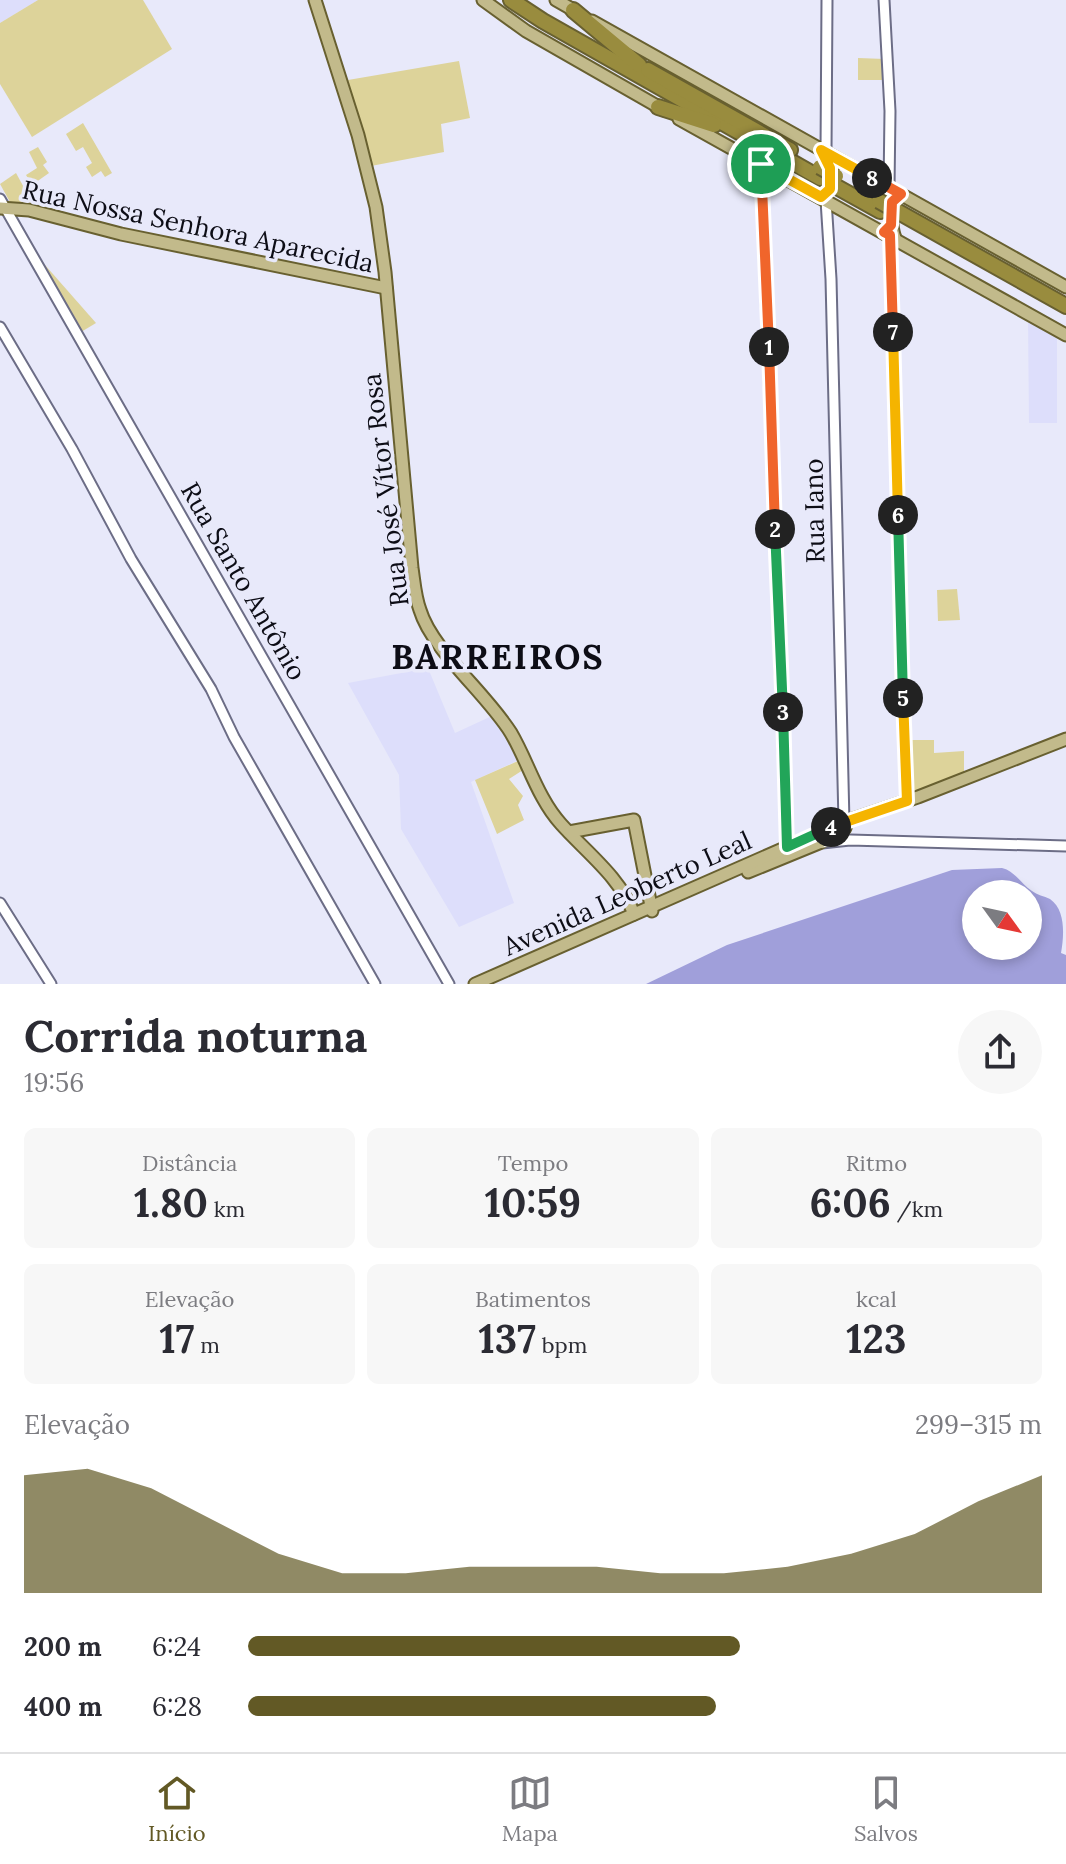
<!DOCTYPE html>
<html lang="pt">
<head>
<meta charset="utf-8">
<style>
  body { margin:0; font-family:Lora,serif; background:#f7f7f7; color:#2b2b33; height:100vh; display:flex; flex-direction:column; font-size:30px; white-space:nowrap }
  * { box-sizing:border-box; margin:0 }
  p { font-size:26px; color:#7c7c81 }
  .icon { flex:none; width:44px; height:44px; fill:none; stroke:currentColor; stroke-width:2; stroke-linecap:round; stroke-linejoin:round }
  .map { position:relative; height:984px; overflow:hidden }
  .drawer { display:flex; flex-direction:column; background:#fff; flex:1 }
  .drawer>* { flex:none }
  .needle { width:52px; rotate:123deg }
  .buttons { position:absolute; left:962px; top:880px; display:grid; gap:16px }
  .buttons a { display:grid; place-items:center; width:80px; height:80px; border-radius:50%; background:#fff; box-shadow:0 4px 12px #0003; font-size:40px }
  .pin { position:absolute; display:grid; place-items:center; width:68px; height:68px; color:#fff; margin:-34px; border:4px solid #fff; border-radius:50%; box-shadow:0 2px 8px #0007 }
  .km { position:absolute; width:40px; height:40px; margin:-20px; border-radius:50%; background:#222; color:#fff; font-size:22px; line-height:40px; text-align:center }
  .round { display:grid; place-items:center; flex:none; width:84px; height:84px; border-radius:42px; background:#f7f7f7 }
  .headline { display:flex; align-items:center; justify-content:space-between; height:136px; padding:0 24px }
  h1 { font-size:44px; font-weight:700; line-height:60px }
  .figures { display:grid; grid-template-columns:repeat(3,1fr); gap:12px; height:136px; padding:8px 24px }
  .figures div { display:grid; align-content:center; border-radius:12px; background:#f7f7f7; text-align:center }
  .figures b { font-size:40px; font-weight:700 }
  .figures small { font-size:22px; font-weight:400 }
  .figures p { font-size:22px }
  .chart { height:224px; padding:16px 24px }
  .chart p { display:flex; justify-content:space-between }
  .chart svg { width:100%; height:144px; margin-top:8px; fill:#625925; opacity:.7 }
  ul { padding:0 24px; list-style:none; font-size:26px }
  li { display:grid; grid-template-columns:128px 96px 1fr; align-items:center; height:60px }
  li i { height:20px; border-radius:10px; background:#625925 }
  .tab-bar { display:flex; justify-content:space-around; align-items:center; height:112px; border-top:2px solid #e1e1e2; background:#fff; font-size:22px; color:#7c7c81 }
  .tab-bar a { display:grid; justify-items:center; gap:4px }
  .tab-bar .on { color:#625925 }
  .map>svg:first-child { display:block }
  .built { fill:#dddefb }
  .green { fill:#ddd39a }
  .water { fill:#a09fda; fill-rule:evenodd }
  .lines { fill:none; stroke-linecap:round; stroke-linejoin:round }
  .minor-casing { stroke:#6c6d86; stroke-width:13 }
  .major-casing { stroke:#686030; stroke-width:15 }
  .highway-casing { stroke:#686030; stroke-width:18 }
  .minor { stroke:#fff; stroke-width:9 }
  .major { stroke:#c2ba8b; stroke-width:11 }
  .highway { stroke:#998c3e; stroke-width:14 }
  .highway-bridge-casing { stroke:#686030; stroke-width:18; stroke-linecap:butt }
  .highway-bridge { stroke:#998c3e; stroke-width:14 }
  .split-1-casing { stroke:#fff; stroke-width:16 }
  .split-2-casing { stroke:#fff; stroke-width:16 }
  .split-3-casing { stroke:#fff; stroke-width:16 }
  .split-4-casing { stroke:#fff; stroke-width:16 }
  .split-5-casing { stroke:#fff; stroke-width:16 }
  .split-6-casing { stroke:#fff; stroke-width:16 }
  .split-7-casing { stroke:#fff; stroke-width:16 }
  .split-8-casing { stroke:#fff; stroke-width:16 }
  .split-9-casing { stroke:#fff; stroke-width:16 }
  .split-1 { stroke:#f0652b; stroke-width:10 }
  .split-2 { stroke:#f0652b; stroke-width:10 }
  .split-3 { stroke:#22a559; stroke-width:10 }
  .split-4 { stroke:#22a559; stroke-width:10 }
  .split-5 { stroke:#f5b400; stroke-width:10 }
  .split-6 { stroke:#22a559; stroke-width:10 }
  .split-7 { stroke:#f5b400; stroke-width:10 }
  .split-8 { stroke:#f0652b; stroke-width:10 }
  .split-9 { stroke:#f5b400; stroke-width:10 }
  .labels { text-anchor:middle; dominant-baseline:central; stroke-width:7; stroke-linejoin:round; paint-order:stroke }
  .street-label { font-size:26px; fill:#0d0d16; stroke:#e8e9fa }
  .district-label { font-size:34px; font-weight:bold; letter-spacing:2px; fill:#0d0d16; stroke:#e8e9fa }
</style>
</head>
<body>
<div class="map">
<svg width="1066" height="984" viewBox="0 0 1066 984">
  <rect width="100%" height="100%" fill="#e8e9fa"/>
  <!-- built -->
  <g class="built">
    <polygon points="0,0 38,0 0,23"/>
    <polygon points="1028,321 1057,336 1057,423 1029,423"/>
    <polygon points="428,668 455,733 494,715 521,759 471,782 514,903 459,927 401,829 399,775 348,683"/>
  </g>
  <!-- green -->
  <g class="green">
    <polygon points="38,0 143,0 172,49 32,137 0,84 0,23"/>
    <polygon points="858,58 885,59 885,80 858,80"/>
    <polygon points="459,61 470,118 441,124 444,152 371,166 348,80"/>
    <polygon points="83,123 112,173 105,177 101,171 92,177 86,167 92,163 83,147 76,151 66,134"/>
    <polygon points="38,147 47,162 43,165 49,173 32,185 26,175 37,168 29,152"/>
    <polygon points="16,173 33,204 10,202 0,184"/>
    <polygon points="45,265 96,323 81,332 43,267"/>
    <polygon points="957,589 960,620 938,621 937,590"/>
    <polygon points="910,740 934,740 934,753 964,751 964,773 909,793"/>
    <polygon points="518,761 523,770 509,779 523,796 518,805 524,820 497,834 475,780"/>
  </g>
  <!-- water -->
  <path class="water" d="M1002,868c13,3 19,16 30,23 5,4 12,5 18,8 16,11 14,37 11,54l5,2v29h-420l81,-39 225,-75zM976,894h52v52h-52z"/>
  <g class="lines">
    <defs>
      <g id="minor">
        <polyline points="884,0 890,111 889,188"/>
        <polyline points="826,152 827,0"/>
        <polyline points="761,164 787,847"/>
        <polyline points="0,199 449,984"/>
        <polyline points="826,200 831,279 844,822"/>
        <polyline points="890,235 907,801"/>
        <polyline points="0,327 72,449 131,559 211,689 234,737 375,984"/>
        <polyline points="822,843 850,840 1066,846"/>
        <polyline points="0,903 51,984"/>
      </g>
      <g id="major">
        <path d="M315,0l43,135 18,72 9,65 27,296c2,13 3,29 8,42 12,40 67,84 91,123 17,29 27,66 50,91 26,29 59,53 73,90"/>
        <polyline points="483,0 526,31 664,110"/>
        <polyline points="556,0 577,12"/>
        <polyline points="592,21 1066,287"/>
        <polyline points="679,119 1066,335"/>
        <path d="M885,186c10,17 3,35 10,52"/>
        <polyline points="0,208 29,210 121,234 386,288"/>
        <polyline points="569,832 634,820 652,911"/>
        <polyline points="748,872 819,843 845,828"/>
        <polyline points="475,984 844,822 918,797 1066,739"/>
      </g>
      <g id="highway">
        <polyline points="511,0 543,21 820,178"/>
        <polyline points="573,10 639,65"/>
        <polyline points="648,70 790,150"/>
        <polyline points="658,107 714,125"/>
        <polyline points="835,186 880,211"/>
        <polyline points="895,210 1066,306"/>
      </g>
    </defs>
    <!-- minor casing -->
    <use href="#minor" class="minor-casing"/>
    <!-- major casing -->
    <use href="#major" class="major-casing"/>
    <!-- highway casing -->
    <use href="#highway" class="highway-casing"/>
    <!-- minor -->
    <use href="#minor" class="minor"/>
    <!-- major -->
    <use href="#major" class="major"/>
    <!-- highway -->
    <use href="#highway" class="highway"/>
    <defs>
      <g id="highway-bridge">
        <polyline points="820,167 836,176"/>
        <polyline points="879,201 895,210"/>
      </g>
    </defs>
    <!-- highway-bridge casing -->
    <use href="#highway-bridge" class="highway-bridge-casing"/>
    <!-- highway-bridge -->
    <use href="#highway-bridge" class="highway-bridge"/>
  </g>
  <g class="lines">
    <defs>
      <polyline id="split-1" points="761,164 769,347"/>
      <polyline id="split-2" points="769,347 775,529"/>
      <polyline id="split-3" points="775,529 783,712"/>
      <polyline id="split-4" points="783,712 787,847 831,827"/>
      <polyline id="split-5" points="831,827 907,801 903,698"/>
      <polyline id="split-6" points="898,515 903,698"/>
      <polyline id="split-7" points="893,332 898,515"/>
      <polyline id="split-8" points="872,178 901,194 892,202 891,225 884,232 890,235 893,332"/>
      <polyline id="split-9" points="761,164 821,197 830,189 830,168 821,150 872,178"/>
    </defs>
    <!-- split-1 casing -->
    <use href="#split-1" class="split-1-casing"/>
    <!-- split-2 casing -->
    <use href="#split-2" class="split-2-casing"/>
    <!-- split-3 casing -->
    <use href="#split-3" class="split-3-casing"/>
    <!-- split-4 casing -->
    <use href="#split-4" class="split-4-casing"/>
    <!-- split-5 casing -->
    <use href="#split-5" class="split-5-casing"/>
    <!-- split-6 casing -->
    <use href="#split-6" class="split-6-casing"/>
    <!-- split-7 casing -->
    <use href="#split-7" class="split-7-casing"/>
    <!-- split-8 casing -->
    <use href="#split-8" class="split-8-casing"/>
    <!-- split-9 casing -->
    <use href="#split-9" class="split-9-casing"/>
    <!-- split-1 -->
    <use href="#split-1" class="split-1"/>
    <!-- split-2 -->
    <use href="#split-2" class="split-2"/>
    <!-- split-3 -->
    <use href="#split-3" class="split-3"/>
    <!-- split-4 -->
    <use href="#split-4" class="split-4"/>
    <!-- split-5 -->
    <use href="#split-5" class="split-5"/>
    <!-- split-6 -->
    <use href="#split-6" class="split-6"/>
    <!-- split-7 -->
    <use href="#split-7" class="split-7"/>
    <!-- split-8 -->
    <use href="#split-8" class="split-8"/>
    <!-- split-9 -->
    <use href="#split-9" class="split-9"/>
  </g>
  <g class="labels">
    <!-- street labels -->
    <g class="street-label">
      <text transform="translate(198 226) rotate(12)">Rua Nossa Senhora Aparecida</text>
      <text transform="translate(385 490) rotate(-97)">Rua José Vítor Rosa</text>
      <text transform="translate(814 511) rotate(-91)">Rua Iano</text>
      <text transform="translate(244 581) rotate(60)">Rua Santo Antônio</text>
      <text transform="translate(627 893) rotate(-24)">Avenida Leoberto Leal</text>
    </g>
    <!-- district labels -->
    <g class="district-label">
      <text x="498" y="656">BARREIROS</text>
    </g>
  </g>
</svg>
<div class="buttons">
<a><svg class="needle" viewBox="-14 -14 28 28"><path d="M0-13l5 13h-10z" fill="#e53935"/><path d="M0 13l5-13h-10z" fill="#7c7c81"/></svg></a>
</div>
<div class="pin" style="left:761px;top:164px;background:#1e9e55"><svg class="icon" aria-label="arrive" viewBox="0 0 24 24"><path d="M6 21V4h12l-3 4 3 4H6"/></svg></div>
<b class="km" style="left:769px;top:347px">1</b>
<b class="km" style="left:775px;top:529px">2</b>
<b class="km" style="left:783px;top:712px">3</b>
<b class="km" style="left:831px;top:827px">4</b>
<b class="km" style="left:903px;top:698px">5</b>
<b class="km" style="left:898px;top:515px">6</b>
<b class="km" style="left:893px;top:332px">7</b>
<b class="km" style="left:872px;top:178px">8</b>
</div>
<section class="drawer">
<div class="headline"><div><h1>Corrida noturna</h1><p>19:56</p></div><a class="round"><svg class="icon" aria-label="share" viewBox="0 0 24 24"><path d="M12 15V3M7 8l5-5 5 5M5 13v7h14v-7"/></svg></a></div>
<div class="figures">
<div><p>Distância</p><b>1.80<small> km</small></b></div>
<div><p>Tempo</p><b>10:59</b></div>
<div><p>Ritmo</p><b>6:06<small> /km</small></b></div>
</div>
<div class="figures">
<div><p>Elevação</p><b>17<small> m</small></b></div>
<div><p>Batimentos</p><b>137<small> bpm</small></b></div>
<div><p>kcal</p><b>123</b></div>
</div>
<div class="chart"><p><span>Elevação</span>299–315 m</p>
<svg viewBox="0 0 160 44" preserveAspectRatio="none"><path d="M0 44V8L10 6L20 12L30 22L40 32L50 38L60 38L70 36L80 36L90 36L100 38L110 38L120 36L130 32L140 26L150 16L160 8V44z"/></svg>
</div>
<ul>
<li><b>200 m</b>6:24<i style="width:62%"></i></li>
<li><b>400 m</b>6:28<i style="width:59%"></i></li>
</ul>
</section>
<nav class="tab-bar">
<a class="on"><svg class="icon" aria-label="home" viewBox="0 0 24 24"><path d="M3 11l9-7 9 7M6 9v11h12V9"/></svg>Início</a>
<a><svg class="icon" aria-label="map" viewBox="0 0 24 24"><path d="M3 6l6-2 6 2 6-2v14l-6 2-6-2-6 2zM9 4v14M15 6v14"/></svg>Mapa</a>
<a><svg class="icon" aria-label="saved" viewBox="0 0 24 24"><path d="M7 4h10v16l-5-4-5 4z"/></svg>Salvos</a>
</nav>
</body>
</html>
